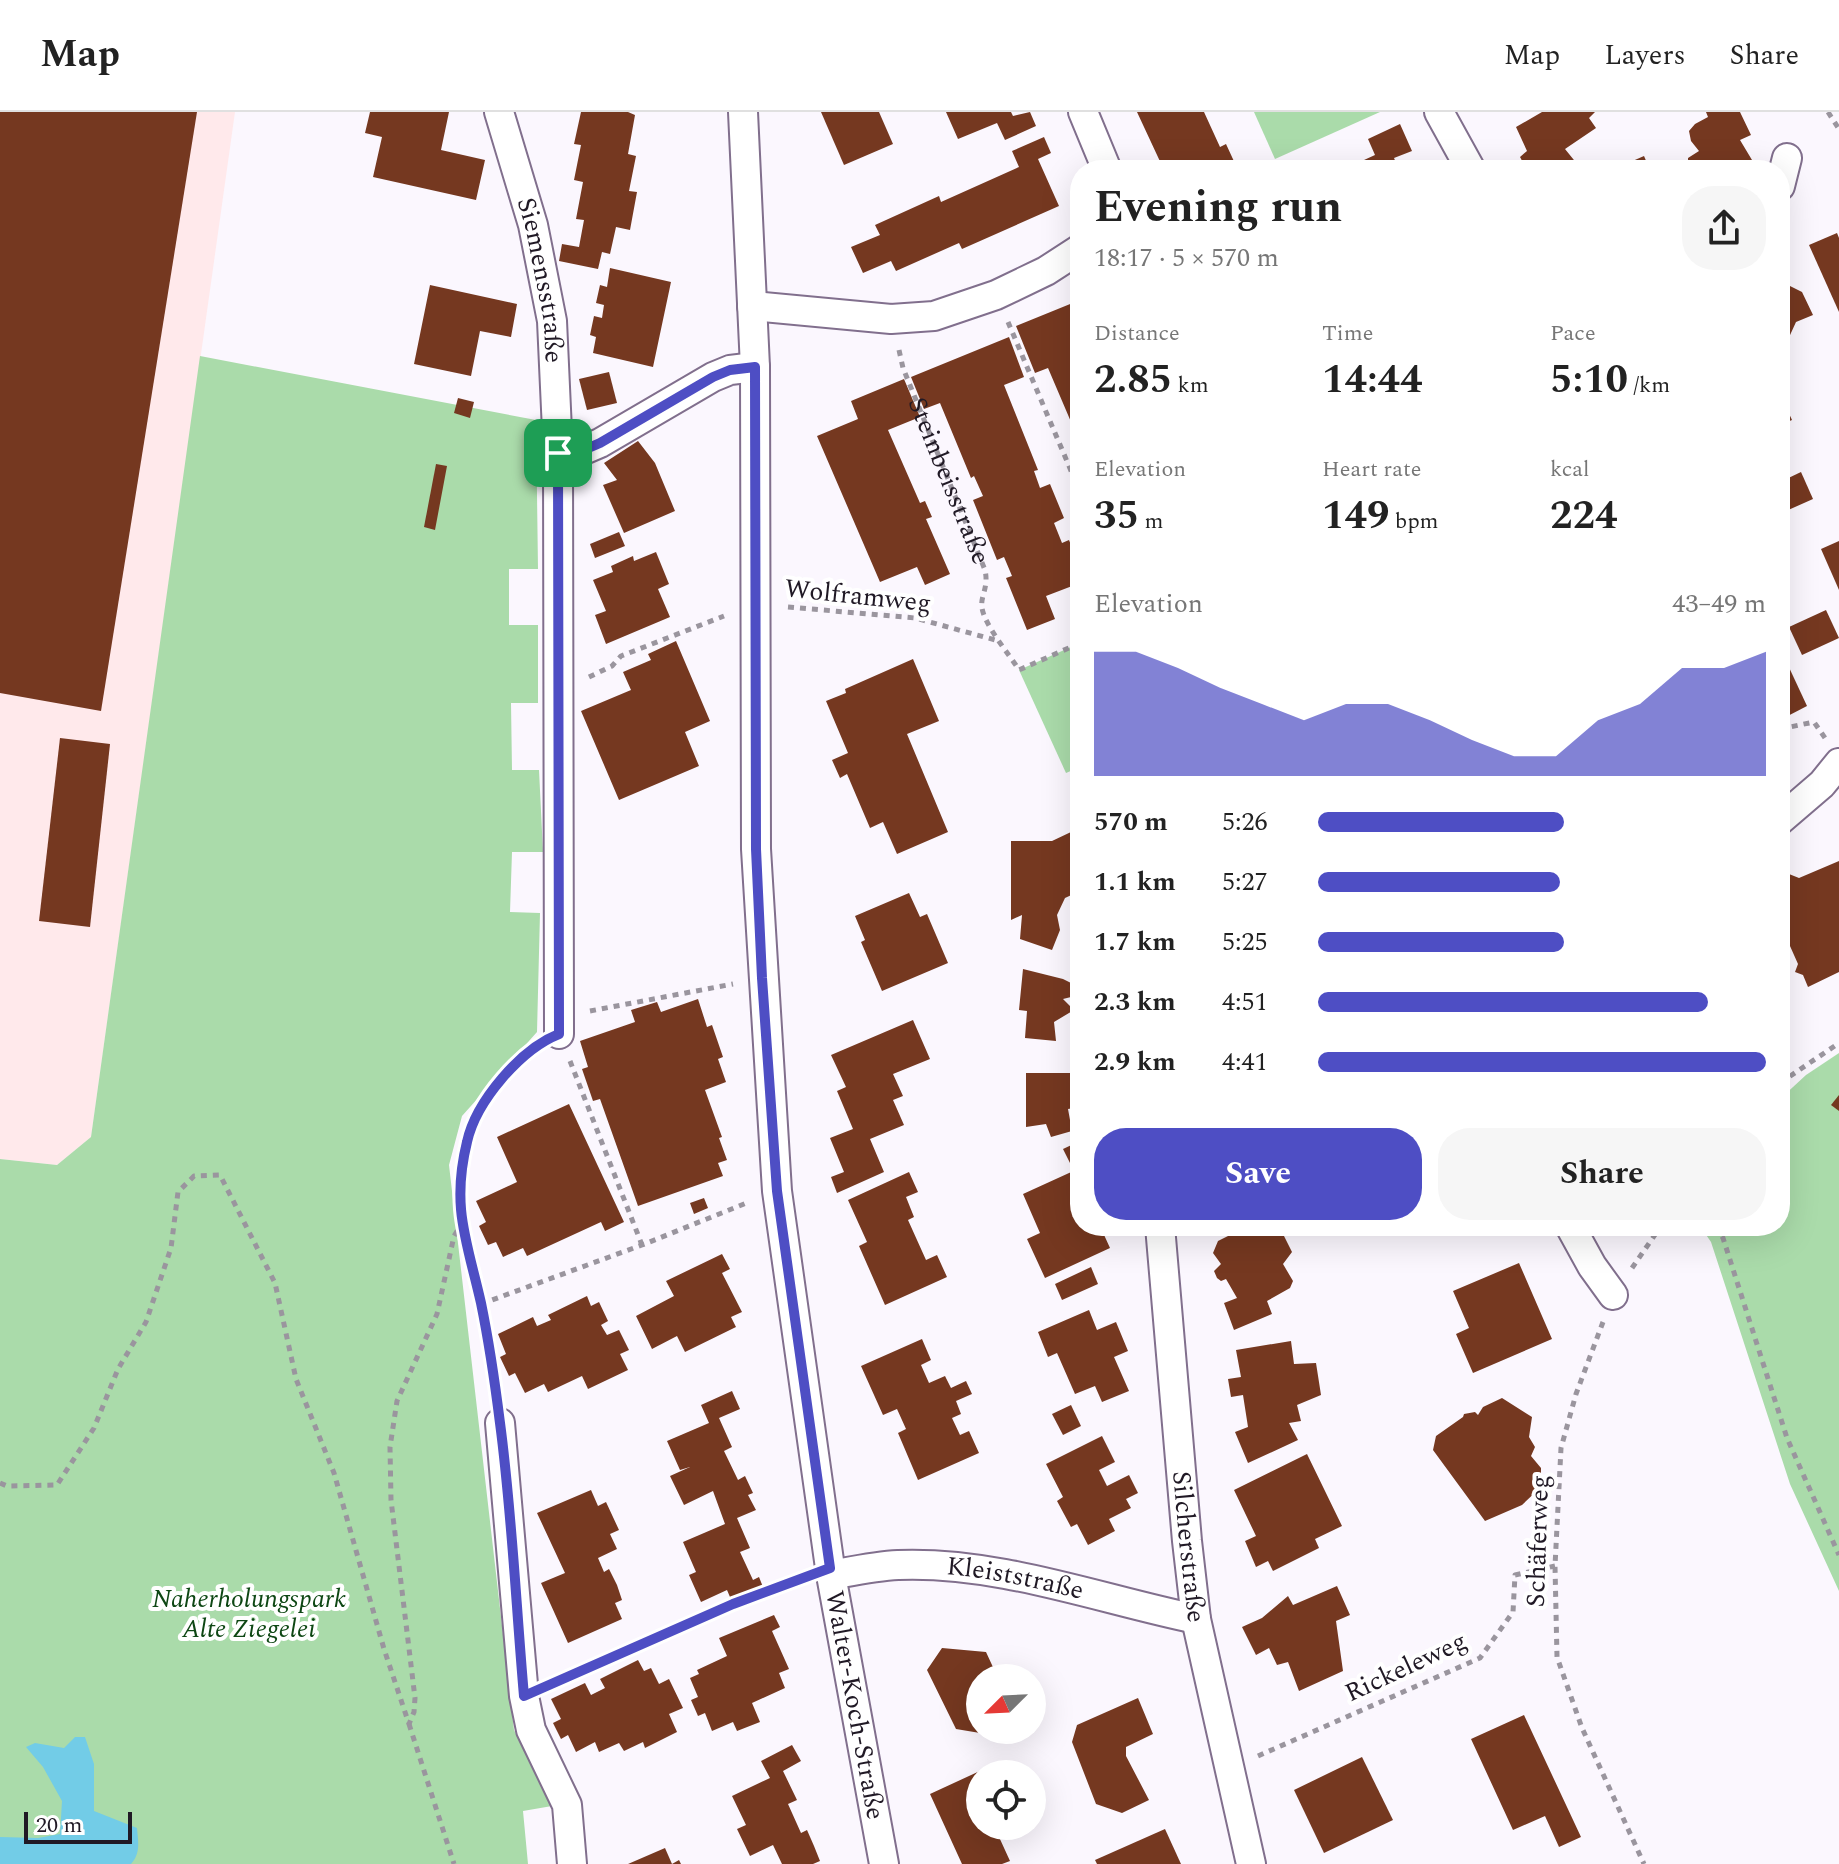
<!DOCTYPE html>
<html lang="en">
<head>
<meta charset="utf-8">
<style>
  body { margin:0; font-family:Spectral,serif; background:#f6f6f6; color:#222; height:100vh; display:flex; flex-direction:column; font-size:30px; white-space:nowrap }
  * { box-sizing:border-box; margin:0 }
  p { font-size:26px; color:#767676 }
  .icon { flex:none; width:44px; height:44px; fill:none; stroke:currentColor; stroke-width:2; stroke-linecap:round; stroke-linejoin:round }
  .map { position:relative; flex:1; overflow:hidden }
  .drawer { position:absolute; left:1070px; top:48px; width:720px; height:1076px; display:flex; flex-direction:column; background:#fff; border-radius:32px; box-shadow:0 8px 32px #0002 }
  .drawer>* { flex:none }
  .needle { width:52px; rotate:246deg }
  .tools { position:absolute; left:966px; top:1552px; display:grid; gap:16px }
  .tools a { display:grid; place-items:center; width:80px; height:80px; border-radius:50%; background:#fff; box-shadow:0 8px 32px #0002; font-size:40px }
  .scale { position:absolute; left:24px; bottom:20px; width:108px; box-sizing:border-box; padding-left:8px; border:4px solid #201925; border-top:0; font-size:22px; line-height:28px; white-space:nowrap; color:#201925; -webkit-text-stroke:6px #fff; paint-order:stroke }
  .pin { position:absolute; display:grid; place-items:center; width:68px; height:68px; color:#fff; margin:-34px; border-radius:16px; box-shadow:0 4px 12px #0006 }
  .round { display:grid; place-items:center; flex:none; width:84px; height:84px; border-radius:32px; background:#f6f6f6 }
  .summary { display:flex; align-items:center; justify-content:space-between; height:136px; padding:0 24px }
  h1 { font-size:44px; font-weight:700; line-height:60px }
  .stats { display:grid; grid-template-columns:repeat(3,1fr); gap:12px; height:136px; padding:8px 24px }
  .stats div { display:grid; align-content:center }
  .stats b { font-size:40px; font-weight:700 }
  .stats small { font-size:22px; font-weight:400 }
  .stats p { font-size:22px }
  .chart { height:224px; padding:16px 24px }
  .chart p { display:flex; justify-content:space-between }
  .chart svg { width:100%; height:144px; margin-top:8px; fill:#4e4ec4; opacity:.7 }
  .action { display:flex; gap:16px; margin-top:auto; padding:16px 24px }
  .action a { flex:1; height:92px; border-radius:32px; background:#4e4ec4; color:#fff; font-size:32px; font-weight:700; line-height:92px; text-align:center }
  .action a+a { background:#f6f6f6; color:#222 }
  ul { padding:0 24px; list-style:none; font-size:26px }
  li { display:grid; grid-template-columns:128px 96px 1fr; align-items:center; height:60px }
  li i { height:20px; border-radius:10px; background:#4e4ec4 }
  header { display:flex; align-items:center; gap:48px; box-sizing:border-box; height:112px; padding:0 40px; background:#fff; border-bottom:2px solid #e0e0e0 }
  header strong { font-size:38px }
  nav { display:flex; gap:44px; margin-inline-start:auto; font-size:28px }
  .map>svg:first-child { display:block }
  .industrial { fill:#ffe9eb }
  .green { fill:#aadbaa }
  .water { fill:#72cce7 }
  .building { fill:#753820 }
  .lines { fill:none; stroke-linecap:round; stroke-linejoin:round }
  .minor-casing { stroke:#816f8d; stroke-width:32 }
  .path { stroke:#9a959e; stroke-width:5; stroke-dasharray:6 6; stroke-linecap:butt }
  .minor { stroke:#fff; stroke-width:28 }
  .route-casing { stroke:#fff; stroke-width:16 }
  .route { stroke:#4e4ec4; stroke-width:10 }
  .labels { text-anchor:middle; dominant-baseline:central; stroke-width:8; stroke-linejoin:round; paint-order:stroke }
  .street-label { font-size:26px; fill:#201925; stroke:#fff }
  .park-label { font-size:26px; font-style:italic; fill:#0e4714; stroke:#fff }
</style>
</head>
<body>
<header>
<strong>Map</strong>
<nav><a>Map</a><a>Layers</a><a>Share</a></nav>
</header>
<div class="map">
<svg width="1839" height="1752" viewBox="0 0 1839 1752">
  <rect width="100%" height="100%" fill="#fbf7fe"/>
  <!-- industrial -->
  <polygon class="industrial" points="0,0 235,0 91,1025 57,1053 0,1047"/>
  <!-- green -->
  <g class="green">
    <polygon points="1254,0 1380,0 1275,47"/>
    <polygon points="200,244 536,308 538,457 509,457 509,513 538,513 538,591 511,591 512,658 539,658 543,740 512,740 510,800 540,801 537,920 462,1004 449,1053 514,1618 552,1694 523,1699 528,1752 0,1752 0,1047 57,1053 91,1025"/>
    <polygon points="1080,531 1080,655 1066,661 1019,558"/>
    <polygon points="1839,941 1839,1479 1790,1372 1711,1130 1700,1114 1780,1114 1780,987 1806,963"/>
  </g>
  <!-- water -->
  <path class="water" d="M75,1625h10l9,27v47l43,17c1,13 4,25 -6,36h-131v-27l38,1 22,-4 2,-33 -19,-34 -17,-20 9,-4 29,5z"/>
  <!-- building -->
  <g class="building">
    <polygon points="0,0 197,0 101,599 0,581"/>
    <polygon points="370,0 449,0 441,38 485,48 476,88 373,65 382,25 365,21"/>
    <polygon points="581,0 628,0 635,3 628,42 636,44 629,79 637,80 630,118 616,115 610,142 602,140 598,157 559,149 562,132 579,135 584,108 576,107 583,70 574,68 581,33 574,32"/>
    <polygon points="821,0 879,0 893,32 844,53"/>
    <polygon points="946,0 1011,0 1013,4 1030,0 1036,14 1005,28 997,11 958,27"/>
    <polygon points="1137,0 1204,0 1220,35 1226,32 1238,58 1164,58"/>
    <polygon points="1542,0 1595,0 1589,6 1596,16 1565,37 1582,58 1527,58 1520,45 1527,39 1516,15"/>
    <polygon points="1706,0 1740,0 1751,23 1740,28 1752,48 1731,58 1688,58 1688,46 1699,39 1691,29 1689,19 1695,12 1708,5"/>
    <polygon points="1400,12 1412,39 1394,46 1399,58 1408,54 1410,58 1342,58 1375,43 1368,27"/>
    <polygon points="1044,25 1051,41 1038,47 1059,94 962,137 959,131 896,159 891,149 863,161 851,135 880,123 875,113 939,84 941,90 1019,55 1012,39"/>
    <polygon points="1644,44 1650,58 1632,58 1628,51"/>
    <polygon points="1837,121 1839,126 1839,200 1809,133"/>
    <polygon points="610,156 671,170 653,255 593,241 596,225 590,223 594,204 602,206 604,193 596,191 600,173 607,175"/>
    <polygon points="1780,169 1802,180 1813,203 1796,210 1780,245"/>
    <polygon points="430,173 517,192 511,225 480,219 471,264 414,252"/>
    <polygon points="1080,188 1080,331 1048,256 1035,261 1016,214"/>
    <polygon points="1009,225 1024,265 1004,273 1038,358 1034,359 1040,376 1050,372 1064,406 1054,411 1062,431 1069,428 1080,456 1080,471 1046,484 1055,507 1027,518 1006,466 1012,464 1004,445 997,448 973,388 983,384 974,364 971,366 940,291 924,297 911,265"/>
    <polygon points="609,260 617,291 587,298 579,267"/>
    <polygon points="904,267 920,305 888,318 920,391 925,389 932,405 926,407 950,462 925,473 917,455 880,470 817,324 858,307 851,289"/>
    <polygon points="1780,282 1792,308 1780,313"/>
    <polygon points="458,286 474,290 470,306 454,301"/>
    <polygon points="638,329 655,351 675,399 624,421 603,373 617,368 604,351"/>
    <polygon points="436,352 447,354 435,418 424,415"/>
    <polygon points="1801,360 1813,387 1786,399 1780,384 1780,370"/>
    <polygon points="619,420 625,434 595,446 590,432"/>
    <polygon points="1839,429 1839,478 1821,437"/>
    <polygon points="656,440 669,472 658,477 670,505 606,532 595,503 606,499 593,468 613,460 611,454 633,444 634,449"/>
    <polygon points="1826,498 1839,526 1802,543 1789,515"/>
    <polygon points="676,529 710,609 685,620 699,654 619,688 581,599 631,578 623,560 651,548 648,542"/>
    <polygon points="1780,536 1807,594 1780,608"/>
    <polygon points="913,547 939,609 907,622 948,720 897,742 883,710 870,716 847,662 840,666 832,648 848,641 826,589 846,581 845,577"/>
    <polygon points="60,626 110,632 90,815 39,809"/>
    <polygon points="1071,720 1077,735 1080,735 1080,779 1065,786 1057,803 1060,818 1052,838 1020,827 1022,803 1011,808 1011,729 1052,729"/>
    <polygon points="1839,749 1839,860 1808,875 1803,863 1795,860 1798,852 1782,816 1780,817 1780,774 1785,772 1789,762 1799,766"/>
    <polygon points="909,781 920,805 927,802 948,851 882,879 861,830 865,828 855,804"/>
    <polygon points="1023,857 1063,867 1071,871 1074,859 1080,861 1080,881 1076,889 1071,885 1063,887 1074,898 1054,910 1056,929 1025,926 1027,899 1019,898"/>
    <polygon points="698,887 707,915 712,913 723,945 718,947 726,970 705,978 722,1025 719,1026 727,1048 718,1051 723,1064 638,1094 600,987 593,989 582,957 588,955 580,929 635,910 631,898 657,890 661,900"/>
    <polygon points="913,908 930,947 893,962 903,984 893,988 904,1013 870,1027 884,1060 837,1081 831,1065 844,1060 830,1026 853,1017 837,979 846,975 831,943"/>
    <polygon points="1026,961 1079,961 1080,995 1068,997 1072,1019 1051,1025 1046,1012 1026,1015"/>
    <polygon points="1839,983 1839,999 1831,993"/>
    <polygon points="569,992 624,1110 605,1119 601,1110 527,1144 523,1136 503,1145 496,1130 488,1133 479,1114 486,1110 476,1089 517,1070 497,1025"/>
    <polygon points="1080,1029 1080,1051 1072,1055 1063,1037"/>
    <polygon points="1080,1056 1080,1114 1100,1114 1110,1136 1045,1166 1027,1127 1040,1121 1023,1082"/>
    <polygon points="909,1060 918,1080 906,1085 914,1105 908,1108 926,1148 937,1143 947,1165 885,1193 859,1134 867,1130 848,1088"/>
    <polygon points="704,1086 708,1096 694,1102 690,1091"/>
    <polygon points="1236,1114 1279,1114 1292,1140 1283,1152 1293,1169 1290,1176 1267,1189 1272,1202 1234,1218 1224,1191 1237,1186 1226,1167 1221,1169 1217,1166 1214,1159 1221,1152 1213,1141 1218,1129 1234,1121"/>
    <polygon points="1436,1114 1464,1114 1441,1124"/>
    <polygon points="722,1142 730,1157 722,1161 742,1200 731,1205 736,1215 685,1240 677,1224 652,1237 636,1204 674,1184 666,1169"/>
    <polygon points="1519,1151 1552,1227 1473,1261 1456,1222 1469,1216 1453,1179"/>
    <polygon points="1091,1155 1098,1172 1062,1188 1055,1172"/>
    <polygon points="587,1184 591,1194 599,1190 608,1209 601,1213 607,1223 619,1218 629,1238 620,1242 628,1258 588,1277 582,1264 548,1280 544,1272 525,1281 515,1261 509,1264 500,1245 506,1242 498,1222 533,1205 537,1214 551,1208 548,1203"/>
    <polygon points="1089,1198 1097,1218 1116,1210 1128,1239 1114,1245 1129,1279 1102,1290 1095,1274 1075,1282 1057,1241 1048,1245 1038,1220"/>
    <polygon points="922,1227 931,1248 921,1253 929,1271 945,1264 951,1276 966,1269 972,1282 956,1289 961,1302 952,1306 960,1323 969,1319 979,1341 918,1368 898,1321 906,1317 897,1297 883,1303 861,1254"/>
    <polygon points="1291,1229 1294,1252 1316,1251 1321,1283 1297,1293 1301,1309 1289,1311 1298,1328 1248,1351 1235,1320 1248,1315 1243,1283 1231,1285 1228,1267 1241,1265 1236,1238"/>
    <polygon points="732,1279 740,1297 719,1306 732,1335 724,1339 738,1368 745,1364 753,1381 748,1383 756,1398 737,1406 750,1436 740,1440 753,1468 759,1465 765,1480 733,1492 727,1478 701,1490 689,1463 696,1460 683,1430 725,1412 713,1379 684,1393 670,1364 690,1355 680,1358 667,1329 709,1311 701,1293"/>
    <polygon points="1502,1286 1532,1305 1529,1325 1535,1335 1531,1344 1541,1356 1541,1375 1522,1393 1485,1409 1433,1338 1436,1324 1463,1305 1464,1302 1475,1300 1478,1303 1483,1295"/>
    <polygon points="1071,1293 1081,1314 1063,1323 1052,1302"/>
    <polygon points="1102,1324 1115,1350 1099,1358 1107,1374 1129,1363 1138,1381 1126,1387 1131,1396 1109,1407 1115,1419 1088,1433 1077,1412 1071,1415 1057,1389 1063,1385 1046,1352"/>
    <polygon points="1307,1342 1342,1414 1315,1427 1319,1436 1273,1459 1268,1449 1256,1455 1245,1429 1256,1424 1234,1378"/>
    <polygon points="591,1378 598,1394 606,1390 619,1418 610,1422 617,1437 598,1446 604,1460 609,1457 617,1473 622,1488 615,1491 622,1507 568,1531 541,1471 565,1461 537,1401"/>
    <polygon points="1337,1474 1350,1503 1336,1509 1343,1559 1299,1579 1288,1550 1277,1553 1269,1536 1256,1543 1242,1515 1262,1506 1288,1484 1293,1493"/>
    <polygon points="774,1503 780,1515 772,1519 789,1557 779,1561 785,1576 752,1591 760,1610 737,1619 733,1610 712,1619 705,1601 698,1604 691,1588 698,1585 690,1566 699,1562 697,1558 727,1544 719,1526"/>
    <polygon points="942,1536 986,1540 998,1566 980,1566 980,1618 983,1618 980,1621 956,1617 927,1558"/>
    <polygon points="638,1548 644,1559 651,1556 659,1572 669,1567 683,1596 669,1602 677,1620 645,1636 643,1630 624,1639 619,1631 599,1640 595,1630 576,1640 568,1623 561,1627 553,1611 561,1607 551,1587 585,1571 591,1583 605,1576 600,1567"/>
    <polygon points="1138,1586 1153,1622 1126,1635 1126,1644 1149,1688 1122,1701 1096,1692 1072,1630 1077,1613"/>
    <polygon points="1524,1603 1581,1725 1559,1735 1545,1704 1513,1718 1471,1627"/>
    <polygon points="792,1633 801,1649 783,1659 797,1688 788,1692 801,1721 807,1718 814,1734 820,1749 813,1752 782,1752 773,1733 750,1744 737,1717 746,1713 732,1684 770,1666 761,1649"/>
    <polygon points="1362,1645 1393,1708 1324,1741 1294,1678"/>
    <polygon points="995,1652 999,1662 980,1662 980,1714 994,1714 1010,1749 1002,1752 962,1752 930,1682"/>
    <polygon points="1165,1717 1181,1752 1097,1752 1095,1748"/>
    <polygon points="665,1736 672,1752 679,1748 681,1752 628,1752"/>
  </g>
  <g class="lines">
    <defs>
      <g id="minor">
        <path id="s2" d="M499,0l34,113 19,96 6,132 1,581"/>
        <path id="s3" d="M743,0l12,255 1,482 21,342 54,384 53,289"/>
        <polyline points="1083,0 1107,58"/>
        <polyline points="1439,0 1471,58"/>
        <polyline points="1780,74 1787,46"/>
        <polyline points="752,194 891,207 934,204 996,183 1046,159 1080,137"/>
        <polyline points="558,341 579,340 600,331 713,265 730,258 755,255"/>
        <polyline points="1780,708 1822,672 1839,651"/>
        <path id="s4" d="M1160,1114l27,315 9,78 55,245"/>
        <polyline points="1570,1114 1592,1154 1613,1183"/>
        <polyline points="500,1311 524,1584 531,1618 567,1693 572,1752"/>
        <path id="s5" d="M831,1463c22,-4 45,-9 67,-10 101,-4 201,34 298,54"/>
      </g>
    </defs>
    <!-- minor casing -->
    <use href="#minor" class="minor-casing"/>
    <!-- path -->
    <g class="path">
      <polyline points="1828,0 1839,17"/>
      <polyline points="1008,210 1080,380"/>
      <path id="s1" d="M899,238l4,18 82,202c4,18 -5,26 -3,38 3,18 27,46 37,62l61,-27"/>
      <polyline points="788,495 915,506 999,529"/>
      <polyline points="589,565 612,554 621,544 724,504"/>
      <polyline points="1780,617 1814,610 1825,626"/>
      <polyline points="590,899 733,872"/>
      <polyline points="570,949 642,1133"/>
      <polyline points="1780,971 1839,931"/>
      <polyline points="1716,1114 1723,1126 1787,1326 1839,1443"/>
      <polyline points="1632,1156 1661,1114"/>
      <polyline points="481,1192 642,1133 749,1090"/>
      <polyline points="1603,1210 1576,1282 1561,1336 1555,1454 1557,1545 1582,1616 1644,1752"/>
      <path d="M496,1282c-5,-30 -9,-60 -15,-90 -6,-26 -16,-51 -20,-78 -12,-69 20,-135 72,-178"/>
      <polyline points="0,1371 7,1374 57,1373 94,1316 118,1257 146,1210 171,1136 178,1080 194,1064 220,1063 275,1171 296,1267 334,1361 384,1537 409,1612 414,1600 415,1586 391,1388 390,1335 397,1289 437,1202 454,1124 461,1113"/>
      <polyline points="555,1570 733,1492 800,1467"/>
      <polyline points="409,1612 454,1752"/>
      <polyline points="1258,1644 1480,1546 1513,1500 1515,1463 1555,1454"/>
    </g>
    <!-- minor -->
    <use href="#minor" class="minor"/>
  </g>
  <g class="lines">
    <defs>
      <path id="route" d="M755,255l1,482 6,129 15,213 53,377 -97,36 -209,92c-8,-91 -12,-183 -24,-273 -5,-40 -11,-81 -19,-120 -14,-62 -30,-96 -14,-161 9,-41 54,-93 92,-108l-1,-581 21,-1 21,-9 113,-66 17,-7z"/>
    </defs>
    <!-- route casing -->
    <use href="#route" class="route-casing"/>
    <!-- route -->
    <use href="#route" class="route"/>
  </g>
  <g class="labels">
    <!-- street labels -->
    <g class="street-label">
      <text stroke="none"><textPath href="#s2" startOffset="174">Siemensstraße</textPath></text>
      <text stroke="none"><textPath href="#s1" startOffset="140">Steinbeisstraße</textPath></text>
      <text transform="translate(858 484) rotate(6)">Wolframweg</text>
      <text transform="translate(1538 1429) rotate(-88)">Schäferweg</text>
      <text stroke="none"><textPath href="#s4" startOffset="322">Silcherstraße</textPath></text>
      <text stroke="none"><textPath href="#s5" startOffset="186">Kleiststraße</textPath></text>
      <text transform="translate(1406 1555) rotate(-25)">Rickeleweg</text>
      <text stroke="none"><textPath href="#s3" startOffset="1600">Walter-Koch-Straße</textPath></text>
    </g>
    <!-- park labels -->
    <g class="park-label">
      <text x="249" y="1487">Naherholungspark<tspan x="249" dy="30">Alte Ziegelei</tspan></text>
    </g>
  </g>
</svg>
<div class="tools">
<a><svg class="needle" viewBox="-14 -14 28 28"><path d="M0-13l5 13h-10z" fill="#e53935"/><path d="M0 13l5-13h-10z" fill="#767676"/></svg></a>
<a><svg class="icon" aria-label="locate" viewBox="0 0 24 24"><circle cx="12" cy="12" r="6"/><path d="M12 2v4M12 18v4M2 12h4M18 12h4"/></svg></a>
</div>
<div class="scale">20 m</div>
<div class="pin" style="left:558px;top:341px;background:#1e9e55"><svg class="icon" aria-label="arrive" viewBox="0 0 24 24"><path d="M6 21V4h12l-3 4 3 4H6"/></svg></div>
<section class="drawer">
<div class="summary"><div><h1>Evening run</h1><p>18:17 · 5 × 570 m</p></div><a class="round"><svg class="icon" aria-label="share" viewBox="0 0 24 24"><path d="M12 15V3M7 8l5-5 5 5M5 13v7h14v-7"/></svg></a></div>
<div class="stats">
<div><p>Distance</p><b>2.85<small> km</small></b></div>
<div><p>Time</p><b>14:44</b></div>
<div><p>Pace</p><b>5:10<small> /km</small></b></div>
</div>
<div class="stats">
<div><p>Elevation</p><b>35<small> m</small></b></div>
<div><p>Heart rate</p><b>149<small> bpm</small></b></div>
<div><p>kcal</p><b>224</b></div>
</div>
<div class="chart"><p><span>Elevation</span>43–49 m</p>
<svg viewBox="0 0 160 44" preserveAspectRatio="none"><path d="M0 44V6L10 6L20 11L30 17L40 22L50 27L60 22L70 22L80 27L90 33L100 38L110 38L120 27L130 22L140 11L150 11L160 6V44z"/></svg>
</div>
<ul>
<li><b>570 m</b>5:26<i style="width:55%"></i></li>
<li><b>1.1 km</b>5:27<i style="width:54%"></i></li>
<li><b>1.7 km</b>5:25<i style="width:55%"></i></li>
<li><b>2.3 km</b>4:51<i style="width:87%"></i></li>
<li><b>2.9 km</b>4:41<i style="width:100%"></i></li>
</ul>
<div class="action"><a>Save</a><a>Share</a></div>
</section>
</div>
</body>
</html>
